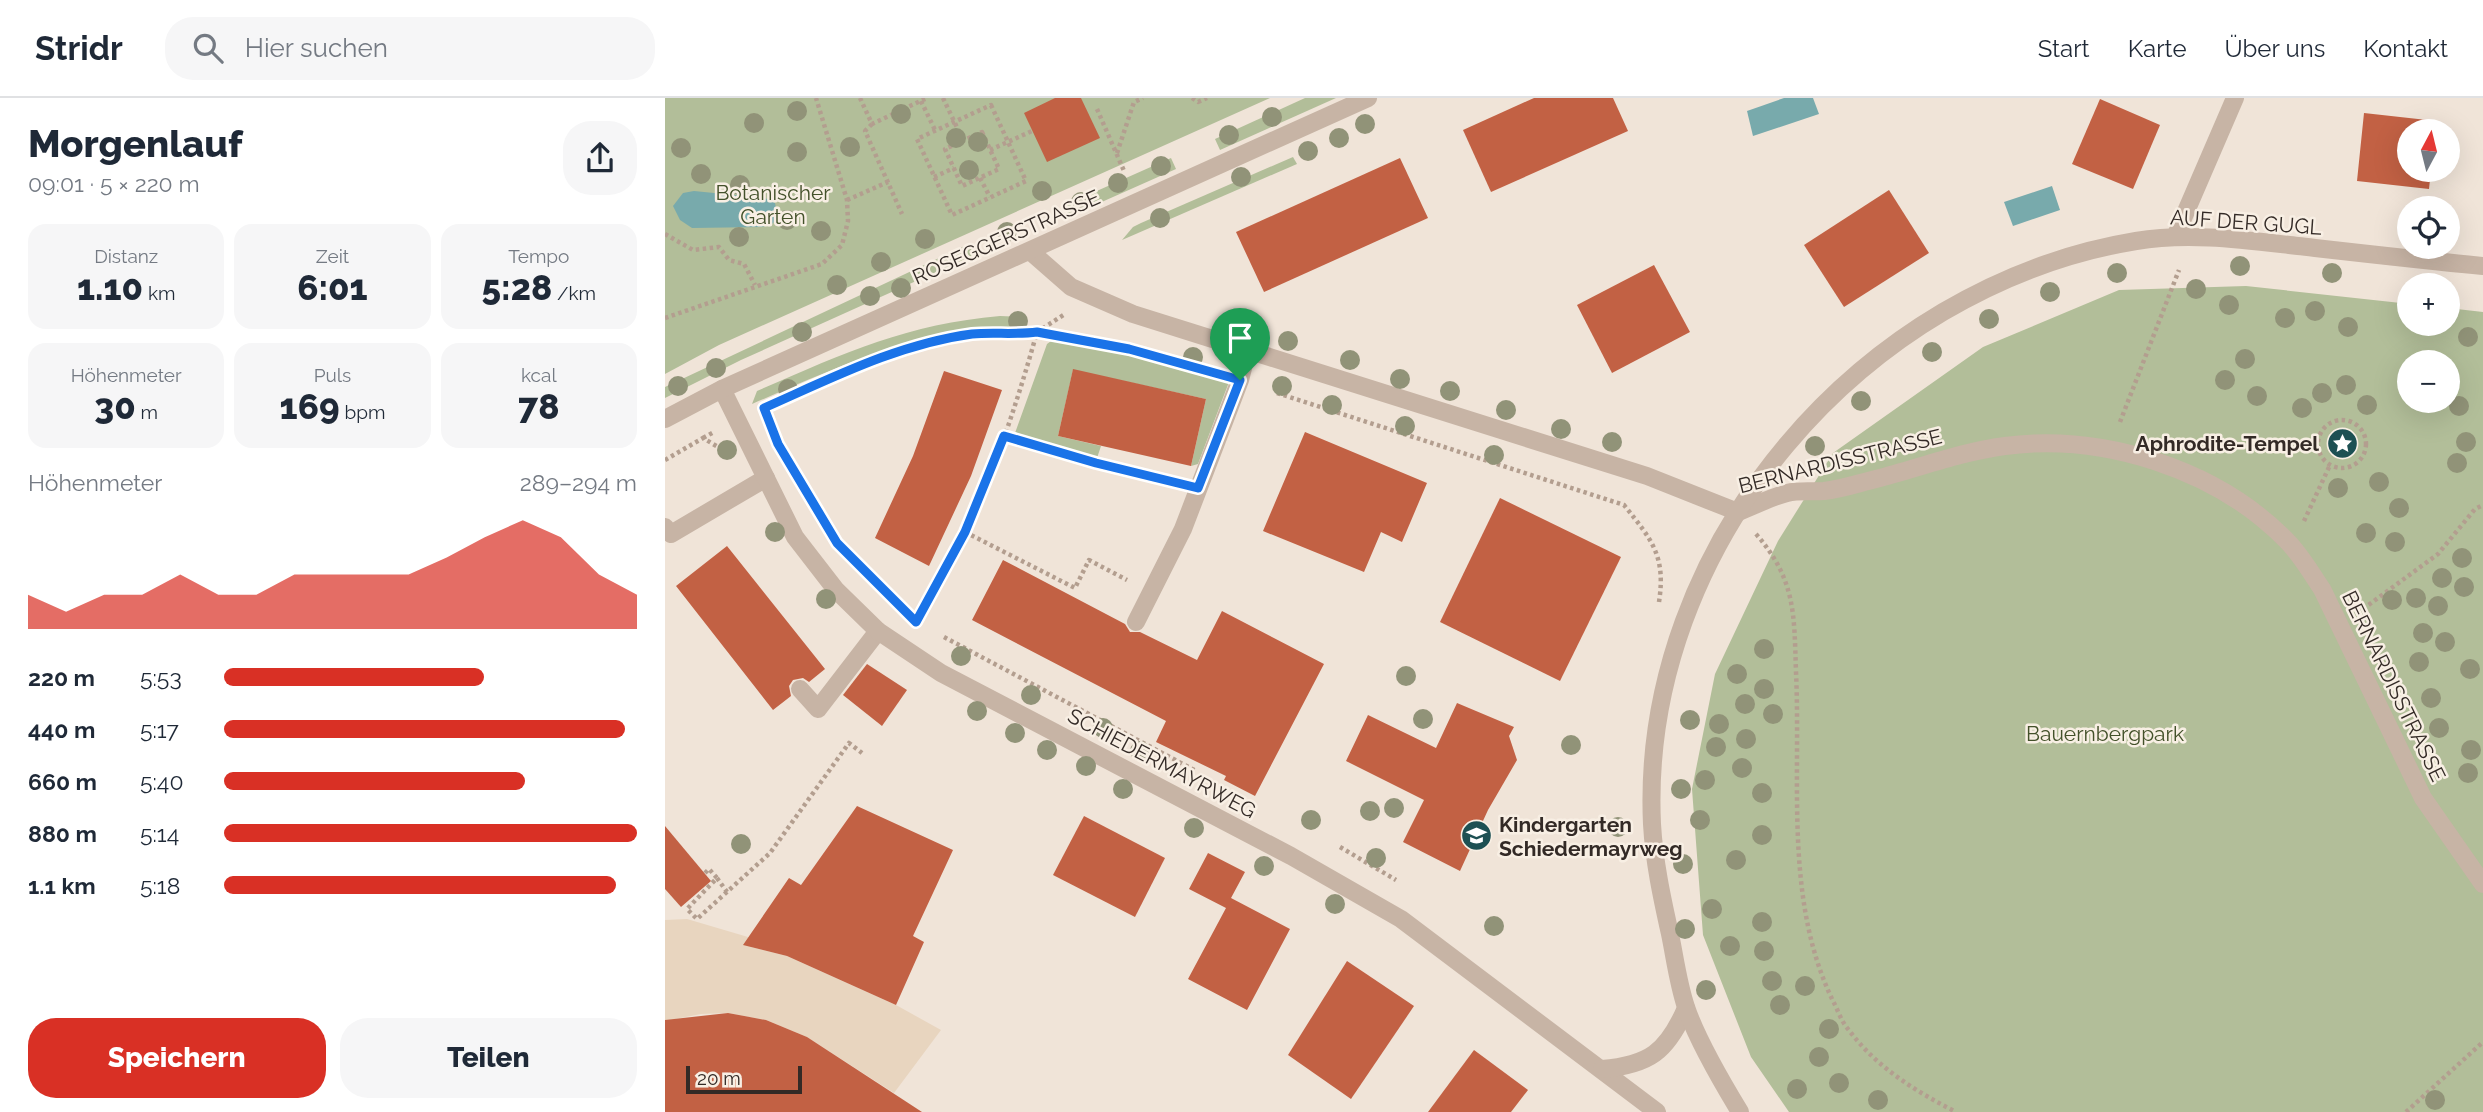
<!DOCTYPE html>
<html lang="de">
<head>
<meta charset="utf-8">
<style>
  body { margin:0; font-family:Raleway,sans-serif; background:#f6f6f7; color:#1f2937; height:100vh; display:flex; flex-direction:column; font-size:26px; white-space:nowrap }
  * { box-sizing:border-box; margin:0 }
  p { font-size:23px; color:#747a83 }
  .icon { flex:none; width:38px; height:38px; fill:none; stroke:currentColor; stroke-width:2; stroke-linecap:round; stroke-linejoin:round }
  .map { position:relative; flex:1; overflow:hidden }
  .panel { display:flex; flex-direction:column; background:#fff; width:665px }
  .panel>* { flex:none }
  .needle { width:46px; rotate:7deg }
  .fabs { position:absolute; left:1732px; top:21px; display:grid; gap:14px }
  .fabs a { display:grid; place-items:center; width:63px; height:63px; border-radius:50%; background:#fff; box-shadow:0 7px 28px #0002; font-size:35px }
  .scale { position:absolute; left:21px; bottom:18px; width:116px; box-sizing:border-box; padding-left:7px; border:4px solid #332a26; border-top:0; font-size:19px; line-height:24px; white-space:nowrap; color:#332a26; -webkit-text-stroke:5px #f8efe4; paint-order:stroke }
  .pin { position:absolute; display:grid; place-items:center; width:60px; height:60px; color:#fff; margin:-72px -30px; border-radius:50% 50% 50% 0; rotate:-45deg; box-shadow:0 0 7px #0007 }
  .pin .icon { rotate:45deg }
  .round { display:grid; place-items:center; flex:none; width:74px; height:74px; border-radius:28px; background:#f6f6f7 }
  .headline { display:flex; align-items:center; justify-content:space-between; height:119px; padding:0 28px }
  h1 { font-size:38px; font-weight:800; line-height:52px }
  .figures { display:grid; grid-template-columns:repeat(3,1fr); gap:10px; height:119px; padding:7px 28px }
  .figures div { display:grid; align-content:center; border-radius:18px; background:#f6f6f7; text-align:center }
  .figures b { font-size:35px; font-weight:800 }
  .figures small { font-size:19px; font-weight:400 }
  .figures p { font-size:19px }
  .chart { height:196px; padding:14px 28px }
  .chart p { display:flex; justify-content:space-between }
  .chart svg { width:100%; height:126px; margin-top:7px; fill:#d93025; opacity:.7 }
  .cta { display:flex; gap:14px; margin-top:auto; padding:14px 28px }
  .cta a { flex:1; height:80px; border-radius:28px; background:#d93025; color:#fff; font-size:28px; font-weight:800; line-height:80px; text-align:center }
  .cta a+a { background:#f6f6f7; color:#1f2937 }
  ul { padding:0 28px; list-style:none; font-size:23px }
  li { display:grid; grid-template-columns:112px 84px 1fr; align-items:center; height:52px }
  li i { height:18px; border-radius:9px; background:#d93025 }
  header { display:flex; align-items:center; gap:42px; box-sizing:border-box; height:98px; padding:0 35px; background:#fff; border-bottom:2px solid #e0e1e3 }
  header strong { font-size:33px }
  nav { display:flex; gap:38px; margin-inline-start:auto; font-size:24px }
  .search { width:490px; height:63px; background:#f6f6f7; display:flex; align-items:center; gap:18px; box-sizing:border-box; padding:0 24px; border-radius:28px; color:#747a83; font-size:26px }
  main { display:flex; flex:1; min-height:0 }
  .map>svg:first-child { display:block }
  .green { fill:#b2be99; fill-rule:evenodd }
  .plaza { fill:#e8d5bf }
  .water { fill:#78aaac }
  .building { fill:#c26144 }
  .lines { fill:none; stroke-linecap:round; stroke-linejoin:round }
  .path { stroke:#b39e8f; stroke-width:4.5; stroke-dasharray:3.5 3.5; stroke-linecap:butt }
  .service { stroke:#c7b4a5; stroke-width:18 }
  .pedestrian { stroke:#c7b4a5; stroke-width:18 }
  .minor { stroke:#c7b4a5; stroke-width:18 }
  .tree { fill:#919378 }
  .route-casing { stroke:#fff; stroke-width:14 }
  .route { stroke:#1a73e8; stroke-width:9 }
  .labels { text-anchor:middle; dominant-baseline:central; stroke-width:5; stroke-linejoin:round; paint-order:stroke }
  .park-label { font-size:21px; fill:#43512a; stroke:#f8efe4 }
  .street-label { font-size:21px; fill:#332a26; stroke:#f8efe4 }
  .poi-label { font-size:21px; font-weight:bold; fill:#332a26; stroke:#f8efe4; text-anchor:end }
</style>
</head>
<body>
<header>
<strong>Stridr</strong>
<div class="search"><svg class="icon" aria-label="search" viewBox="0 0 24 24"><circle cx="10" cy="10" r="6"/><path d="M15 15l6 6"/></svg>Hier suchen</div>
<nav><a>Start</a><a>Karte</a><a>Über uns</a><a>Kontakt</a></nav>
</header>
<main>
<section class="panel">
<div class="headline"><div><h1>Morgenlauf</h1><p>09:01 · 5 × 220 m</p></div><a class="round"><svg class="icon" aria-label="share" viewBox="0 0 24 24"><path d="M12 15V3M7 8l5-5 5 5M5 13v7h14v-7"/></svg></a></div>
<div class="figures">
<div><p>Distanz</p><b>1.10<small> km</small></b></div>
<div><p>Zeit</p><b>6:01</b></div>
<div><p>Tempo</p><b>5:28<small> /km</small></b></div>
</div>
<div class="figures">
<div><p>Höhenmeter</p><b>30<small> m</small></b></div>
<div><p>Puls</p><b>169<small> bpm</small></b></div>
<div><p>kcal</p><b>78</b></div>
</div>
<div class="chart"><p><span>Höhenmeter</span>289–294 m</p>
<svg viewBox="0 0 160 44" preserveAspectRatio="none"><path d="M0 44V32L10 38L20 32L30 32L40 25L50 32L60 32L70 25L80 25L90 25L100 25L110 19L120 12L130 6L140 12L150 25L160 32V44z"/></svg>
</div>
<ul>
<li><b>220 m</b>5:53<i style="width:63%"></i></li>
<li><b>440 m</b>5:17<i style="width:97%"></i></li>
<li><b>660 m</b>5:40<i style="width:73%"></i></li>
<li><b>880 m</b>5:14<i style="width:100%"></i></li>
<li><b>1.1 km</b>5:18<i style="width:95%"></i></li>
</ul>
<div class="cta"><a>Speichern</a><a>Teilen</a></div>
</section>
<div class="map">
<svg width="1818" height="1014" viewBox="0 0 1818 1014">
  <rect width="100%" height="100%" fill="#f0e4d8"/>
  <!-- green -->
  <g class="green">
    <polygon points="0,0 605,0 54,247 0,276"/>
    <polygon points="640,0 671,0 555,52 550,41"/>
    <polygon points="628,59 632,66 457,142 468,129 476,125"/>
    <polygon points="506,60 511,71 403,119 398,108"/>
    <polygon points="306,145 311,156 76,262 0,300 0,289"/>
    <path d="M1581,188l164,18v20h38v-16l35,4v800h-694l-38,-55 -48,-122 -11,-146 23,-115 63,-133 55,-88 150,-106 136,-57zM1745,264h38v39h-38z"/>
    <path d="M335,218l27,1 -2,11c-99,-3 -184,38 -273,76l5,-13c85,-37 150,-67 243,-75z"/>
    <polygon points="393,238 564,284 533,366 526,368 541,301 408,272 393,338 436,348 432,360 350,335 382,246"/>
  </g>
  <!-- plaza -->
  <polygon class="plaza" points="22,821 83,839 86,849 122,858 231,907 276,932 229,995 142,939 101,922 63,915 36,916 0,923 0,822"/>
  <!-- water -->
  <g class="water">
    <polygon points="1119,0 1148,0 1154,16 1088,38 1082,13"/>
    <polygon points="1387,88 1395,112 1348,128 1339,104"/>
    <polygon points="29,93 100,100 110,105 113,120 106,127 96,129 27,130 15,122 8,108 18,95"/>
  </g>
  <!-- building -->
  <g class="building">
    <polygon points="390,0 416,0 435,40 382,64 359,15"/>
    <polygon points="869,0 948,0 963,33 826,94 798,32"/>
    <polygon points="1435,1 1495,27 1468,91 1407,66"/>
    <polygon points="1699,15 1771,23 1770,33 1745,33 1745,72 1766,72 1764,91 1692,83"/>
    <polygon points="735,60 763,120 599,194 571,134"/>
    <polygon points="1224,92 1264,155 1179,209 1139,147"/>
    <polygon points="989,167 1025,234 947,275 912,207"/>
    <polygon points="408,271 541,301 526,368 393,338"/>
    <polygon points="279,273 337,292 306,378 264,468 210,440 248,358"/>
    <polygon points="640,334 762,385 737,444 716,434 699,474 598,433"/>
    <polygon points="835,400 956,459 895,583 775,524"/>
    <polygon points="62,448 160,571 144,584 138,580 128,582 124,588 126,598 108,612 11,488"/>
    <polygon points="338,462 460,526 465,534 475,534 532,562 557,513 659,566 590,698 559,682 561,678 491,644 501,623 307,522"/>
    <polygon points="202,566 242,592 217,628 178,597"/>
    <polygon points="792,605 849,629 844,638 852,662 823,712 795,773 738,744 759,702 681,663 703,617 771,650"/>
    <polygon points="192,708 288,752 248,838 259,844 231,907 122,858 78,847 124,780 136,787"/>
    <polygon points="419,718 500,760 470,819 388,777"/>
    <polygon points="0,728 46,783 16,809 0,791"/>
    <polygon points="543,755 580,774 566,800 625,831 582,912 523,881 561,810 524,791"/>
    <polygon points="682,863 749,908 686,1001 623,957"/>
    <polygon points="63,915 101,922 142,939 257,1014 0,1014 0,922"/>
    <polygon points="809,952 863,992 846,1014 763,1014"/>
  </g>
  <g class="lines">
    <!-- path -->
    <g class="path">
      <polyline points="195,0 207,26 262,0"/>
      <polyline points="278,0 298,42"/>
      <polyline points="527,0 533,4 542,0"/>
      <polyline points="256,3 270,32"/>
      <polygon points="326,7 361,83 287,117 252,41"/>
      <polyline points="432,11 459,73"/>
      <polyline points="207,26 200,33 237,116"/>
      <polygon points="317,34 334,71 297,88 280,51"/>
      <polyline points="325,52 367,33"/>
      <polyline points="452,55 469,4 478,0"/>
      <polyline points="269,79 289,70"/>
      <polyline points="315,80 325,99"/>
      <polyline points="182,102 223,84"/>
      <polyline points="0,136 28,152 54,149 64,162 79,166 90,187"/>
      <polyline points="0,220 157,166 177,147 183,123 182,102 151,0"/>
      <path d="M612,295l347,112c28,35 42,51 35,97"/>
      <path d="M98,310c89,-40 175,-79 275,-76 53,2 109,21 161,36"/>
      <circle cx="1677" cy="346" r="24"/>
      <polyline points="1455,324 1514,172"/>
      <polyline points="339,338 392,355 505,383"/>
      <polyline points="38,340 49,334"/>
      <polyline points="0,362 38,340 53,349"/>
      <polyline points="150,410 164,432"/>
      <polyline points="1639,423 1665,367"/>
      <polyline points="300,434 410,490 424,462 462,482"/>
      <path d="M1091,436c40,46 38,80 40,138 5,109 -12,228 37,329 5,9 8,20 15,28 28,38 67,62 108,83"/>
      <polyline points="187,461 240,514"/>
      <polyline points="1698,511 1773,456 1810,411 1818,407"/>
      <path d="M251,524c17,-30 35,-60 50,-91 30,-64 52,-131 71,-199l28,-18"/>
      <polyline points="279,539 531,673"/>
      <polyline points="675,749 731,782"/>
      <polyline points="40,775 44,771 52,780 22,811 32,821 105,755 184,645 197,655"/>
      <polyline points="52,780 62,794"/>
      <polyline points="1741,1014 1818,944"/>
    </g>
    <!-- service -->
    <g class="service">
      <polyline points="0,429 6,436 101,380"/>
      <polyline points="471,524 518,431 575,282 582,254"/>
      <polyline points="135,591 153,611 213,533"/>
    </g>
    <!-- pedestrian -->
    <path class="pedestrian" d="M1073,414c16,-6 33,-15 49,-19 12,-3 25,-1 37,-2 18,-2 35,-8 52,-12 43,-11 84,-27 129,-33 98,-13 212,23 282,95 14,14 24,32 35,48l101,209 60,86"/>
    <!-- minor -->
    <g class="minor">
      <polyline points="1510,139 1570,0"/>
      <polyline points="366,154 406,189 468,216 982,378 1073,414"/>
      <polyline points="57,291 130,439 171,492 213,533 276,575 626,758 736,821 992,1014"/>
      <polyline points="0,321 57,291 703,0"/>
      <path d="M937,971c47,-4 65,-17 84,-61"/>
      <path d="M1075,1014c-17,-28 -44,-75 -54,-105 -8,-24 -11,-49 -16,-73 -8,-36 -16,-73 -18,-110 -13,-279 211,-538 484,-583 53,-9 109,-1 162,5 62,7 123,14 185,20"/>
    </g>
  </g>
  <!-- trees -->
  <g class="tree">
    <circle cx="132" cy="13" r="10"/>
    <circle cx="236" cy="16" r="10"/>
    <circle cx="607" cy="19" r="10"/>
    <circle cx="89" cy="25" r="10"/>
    <circle cx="700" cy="26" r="10"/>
    <circle cx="564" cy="37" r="10"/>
    <circle cx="291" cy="40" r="10"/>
    <circle cx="674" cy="40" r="10"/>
    <circle cx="313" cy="44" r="10"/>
    <circle cx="185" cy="49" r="10"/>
    <circle cx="16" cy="50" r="10"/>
    <circle cx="643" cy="53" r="10"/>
    <circle cx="132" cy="54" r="10"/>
    <circle cx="496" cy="68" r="10"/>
    <circle cx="304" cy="72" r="10"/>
    <circle cx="36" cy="76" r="10"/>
    <circle cx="576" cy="79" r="10"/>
    <circle cx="453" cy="85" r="10"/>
    <circle cx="75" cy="87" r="10"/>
    <circle cx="377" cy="93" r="10"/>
    <circle cx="416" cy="104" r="10"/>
    <circle cx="495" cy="120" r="10"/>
    <circle cx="122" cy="122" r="10"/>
    <circle cx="156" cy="133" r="10"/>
    <circle cx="342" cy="134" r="10"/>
    <circle cx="74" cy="139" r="10"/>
    <circle cx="260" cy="141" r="10"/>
    <circle cx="216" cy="164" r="10"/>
    <circle cx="1575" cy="168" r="10"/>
    <circle cx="1452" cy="175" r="10"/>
    <circle cx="1667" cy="175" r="10"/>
    <circle cx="172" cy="187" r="10"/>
    <circle cx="236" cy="190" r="10"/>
    <circle cx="1531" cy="191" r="10"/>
    <circle cx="1385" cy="194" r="10"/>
    <circle cx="205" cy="198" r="10"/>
    <circle cx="1564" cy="207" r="10"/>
    <circle cx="1650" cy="213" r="10"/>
    <circle cx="1620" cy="220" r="10"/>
    <circle cx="1324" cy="221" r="10"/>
    <circle cx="353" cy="223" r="10"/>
    <circle cx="574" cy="224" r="10"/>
    <circle cx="1683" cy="229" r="10"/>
    <circle cx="137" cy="234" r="10"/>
    <circle cx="1803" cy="239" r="10"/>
    <circle cx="623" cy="243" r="10"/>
    <circle cx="1267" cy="254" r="10"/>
    <circle cx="528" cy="259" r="10"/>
    <circle cx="1580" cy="261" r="10"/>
    <circle cx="685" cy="262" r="10"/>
    <circle cx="51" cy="270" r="10"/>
    <circle cx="735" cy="281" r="10"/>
    <circle cx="1560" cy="282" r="10"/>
    <circle cx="1681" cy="287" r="10"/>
    <circle cx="13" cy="288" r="10"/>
    <circle cx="617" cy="288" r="10"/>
    <circle cx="123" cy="291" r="10"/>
    <circle cx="785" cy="293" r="10"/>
    <circle cx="1657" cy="295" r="10"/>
    <circle cx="1592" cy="298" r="10"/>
    <circle cx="1196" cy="303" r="10"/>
    <circle cx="667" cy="307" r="10"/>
    <circle cx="1702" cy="307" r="10"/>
    <circle cx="1794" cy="308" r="10"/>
    <circle cx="1637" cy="310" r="10"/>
    <circle cx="841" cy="312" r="10"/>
    <circle cx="740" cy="328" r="10"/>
    <circle cx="896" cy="331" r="10"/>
    <circle cx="947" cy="344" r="10"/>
    <circle cx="1801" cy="344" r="10"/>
    <circle cx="1150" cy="348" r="10"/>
    <circle cx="62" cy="352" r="10"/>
    <circle cx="829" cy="357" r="10"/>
    <circle cx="1792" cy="365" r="10"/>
    <circle cx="1714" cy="384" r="10"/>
    <circle cx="1673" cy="390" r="10"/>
    <circle cx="1734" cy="410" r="10"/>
    <circle cx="110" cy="434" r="10"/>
    <circle cx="1701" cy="435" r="10"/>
    <circle cx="1730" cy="444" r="10"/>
    <circle cx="1797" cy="460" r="10"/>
    <circle cx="1777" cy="480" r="10"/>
    <circle cx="1799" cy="489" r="10"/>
    <circle cx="1751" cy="500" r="10"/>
    <circle cx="161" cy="501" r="10"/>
    <circle cx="1727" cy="502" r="10"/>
    <circle cx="1773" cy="508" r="10"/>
    <circle cx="1758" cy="535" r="10"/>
    <circle cx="1780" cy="544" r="10"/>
    <circle cx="1099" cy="551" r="10"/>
    <circle cx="296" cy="558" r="10"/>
    <circle cx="1754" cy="564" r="10"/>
    <circle cx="1805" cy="571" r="10"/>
    <circle cx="1072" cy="576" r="10"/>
    <circle cx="741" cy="578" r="10"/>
    <circle cx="1099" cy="591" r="10"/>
    <circle cx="366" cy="597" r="10"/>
    <circle cx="1766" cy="600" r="10"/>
    <circle cx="1080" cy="606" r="10"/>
    <circle cx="312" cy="613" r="10"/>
    <circle cx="1108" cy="616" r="10"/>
    <circle cx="758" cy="621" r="10"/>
    <circle cx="1025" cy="622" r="10"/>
    <circle cx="1054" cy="626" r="10"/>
    <circle cx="438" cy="630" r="10"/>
    <circle cx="1774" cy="630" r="10"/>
    <circle cx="350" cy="635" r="10"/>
    <circle cx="1081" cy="641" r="10"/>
    <circle cx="906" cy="647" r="10"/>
    <circle cx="1051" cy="649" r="10"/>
    <circle cx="382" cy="652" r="10"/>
    <circle cx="1806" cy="652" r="10"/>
    <circle cx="475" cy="653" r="10"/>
    <circle cx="421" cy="668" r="10"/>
    <circle cx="1077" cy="670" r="10"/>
    <circle cx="1803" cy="675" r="10"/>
    <circle cx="1040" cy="682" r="10"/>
    <circle cx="458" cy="691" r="10"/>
    <circle cx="1016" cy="691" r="10"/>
    <circle cx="1097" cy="695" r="10"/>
    <circle cx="729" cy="710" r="10"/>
    <circle cx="705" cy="713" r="10"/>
    <circle cx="646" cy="722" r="10"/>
    <circle cx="1035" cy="722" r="10"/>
    <circle cx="953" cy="729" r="10"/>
    <circle cx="529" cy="730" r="10"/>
    <circle cx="1097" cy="737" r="10"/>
    <circle cx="76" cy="746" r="10"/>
    <circle cx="711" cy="760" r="10"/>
    <circle cx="1071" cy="762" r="10"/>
    <circle cx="1018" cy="766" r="10"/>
    <circle cx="599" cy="768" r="10"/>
    <circle cx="670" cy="806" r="10"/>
    <circle cx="1047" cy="811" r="10"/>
    <circle cx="1097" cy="824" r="10"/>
    <circle cx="829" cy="828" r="10"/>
    <circle cx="1020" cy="831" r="10"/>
    <circle cx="1065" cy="848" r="10"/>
    <circle cx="1099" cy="853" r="10"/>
    <circle cx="1107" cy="883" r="10"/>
    <circle cx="1140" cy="888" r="10"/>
    <circle cx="1041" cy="892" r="10"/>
    <circle cx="1115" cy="907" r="10"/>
    <circle cx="1164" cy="931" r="10"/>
    <circle cx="1154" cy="959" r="10"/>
    <circle cx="1174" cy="985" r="10"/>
    <circle cx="1132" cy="991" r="10"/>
    <circle cx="1213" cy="1002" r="10"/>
    <circle cx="1770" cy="1002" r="10"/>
  </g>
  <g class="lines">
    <defs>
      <path id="route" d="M372,234l92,17 111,31 -42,108 -102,-25 -92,-27 -39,96 -49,90 -79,-79 -59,-99 -14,-36c68,-30 134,-64 208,-74 21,-2 43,1 65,-2z"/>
    </defs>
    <!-- route casing -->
    <use href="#route" class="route-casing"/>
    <!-- route -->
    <use href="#route" class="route"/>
  </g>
  <!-- icons -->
  <defs>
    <symbol id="sight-disc" viewBox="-11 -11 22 22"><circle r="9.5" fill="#1d5053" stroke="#f8efe4"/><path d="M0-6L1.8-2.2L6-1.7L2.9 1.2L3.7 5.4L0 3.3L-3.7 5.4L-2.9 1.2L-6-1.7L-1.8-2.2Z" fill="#fff"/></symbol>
    <symbol id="school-disc" viewBox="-11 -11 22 22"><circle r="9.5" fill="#1d5053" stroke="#f8efe4"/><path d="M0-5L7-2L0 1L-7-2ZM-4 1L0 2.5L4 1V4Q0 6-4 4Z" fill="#fff"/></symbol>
  </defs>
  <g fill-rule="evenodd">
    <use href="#sight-disc" x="1660" y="328" width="35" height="35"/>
    <use href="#school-disc" x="794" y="720" width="35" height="35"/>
  </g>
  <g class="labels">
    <!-- park labels -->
    <g class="park-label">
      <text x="108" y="94">Botanischer<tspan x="108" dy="24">Garten</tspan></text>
      <text x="1440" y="635">Bauernbergpark</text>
    </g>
    <!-- street labels -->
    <g class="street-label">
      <text transform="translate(1581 124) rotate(4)">AUF DER GUGL</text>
      <text transform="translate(341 139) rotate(-24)">ROSEGGERSTRASSE</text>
      <text transform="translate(1175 363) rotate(-14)">BERNARDISSTRASSE</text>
      <text transform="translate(1729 588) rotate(64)">BERNARDISSTRASSE</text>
      <text transform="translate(497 665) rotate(28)">SCHIEDERMAYRWEG</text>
    </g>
    <!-- poi labels -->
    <g class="poi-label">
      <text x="1654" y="345">Aphrodite-Tempel</text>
      <text x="834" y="726" text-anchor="start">Kindergarten<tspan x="834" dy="24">Schiedermayrweg</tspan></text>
    </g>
  </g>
</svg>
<div class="fabs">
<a><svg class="needle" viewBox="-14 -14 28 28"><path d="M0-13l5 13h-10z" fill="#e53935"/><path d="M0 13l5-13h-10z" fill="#747a83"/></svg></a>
<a><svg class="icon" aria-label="locate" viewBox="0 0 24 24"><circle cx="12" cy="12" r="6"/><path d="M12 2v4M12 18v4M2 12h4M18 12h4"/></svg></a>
<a>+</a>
<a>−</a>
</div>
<div class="scale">20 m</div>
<div class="pin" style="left:575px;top:282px;background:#1e9e55"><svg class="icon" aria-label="arrive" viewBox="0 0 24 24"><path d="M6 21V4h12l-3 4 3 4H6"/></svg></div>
</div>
</main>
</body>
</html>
